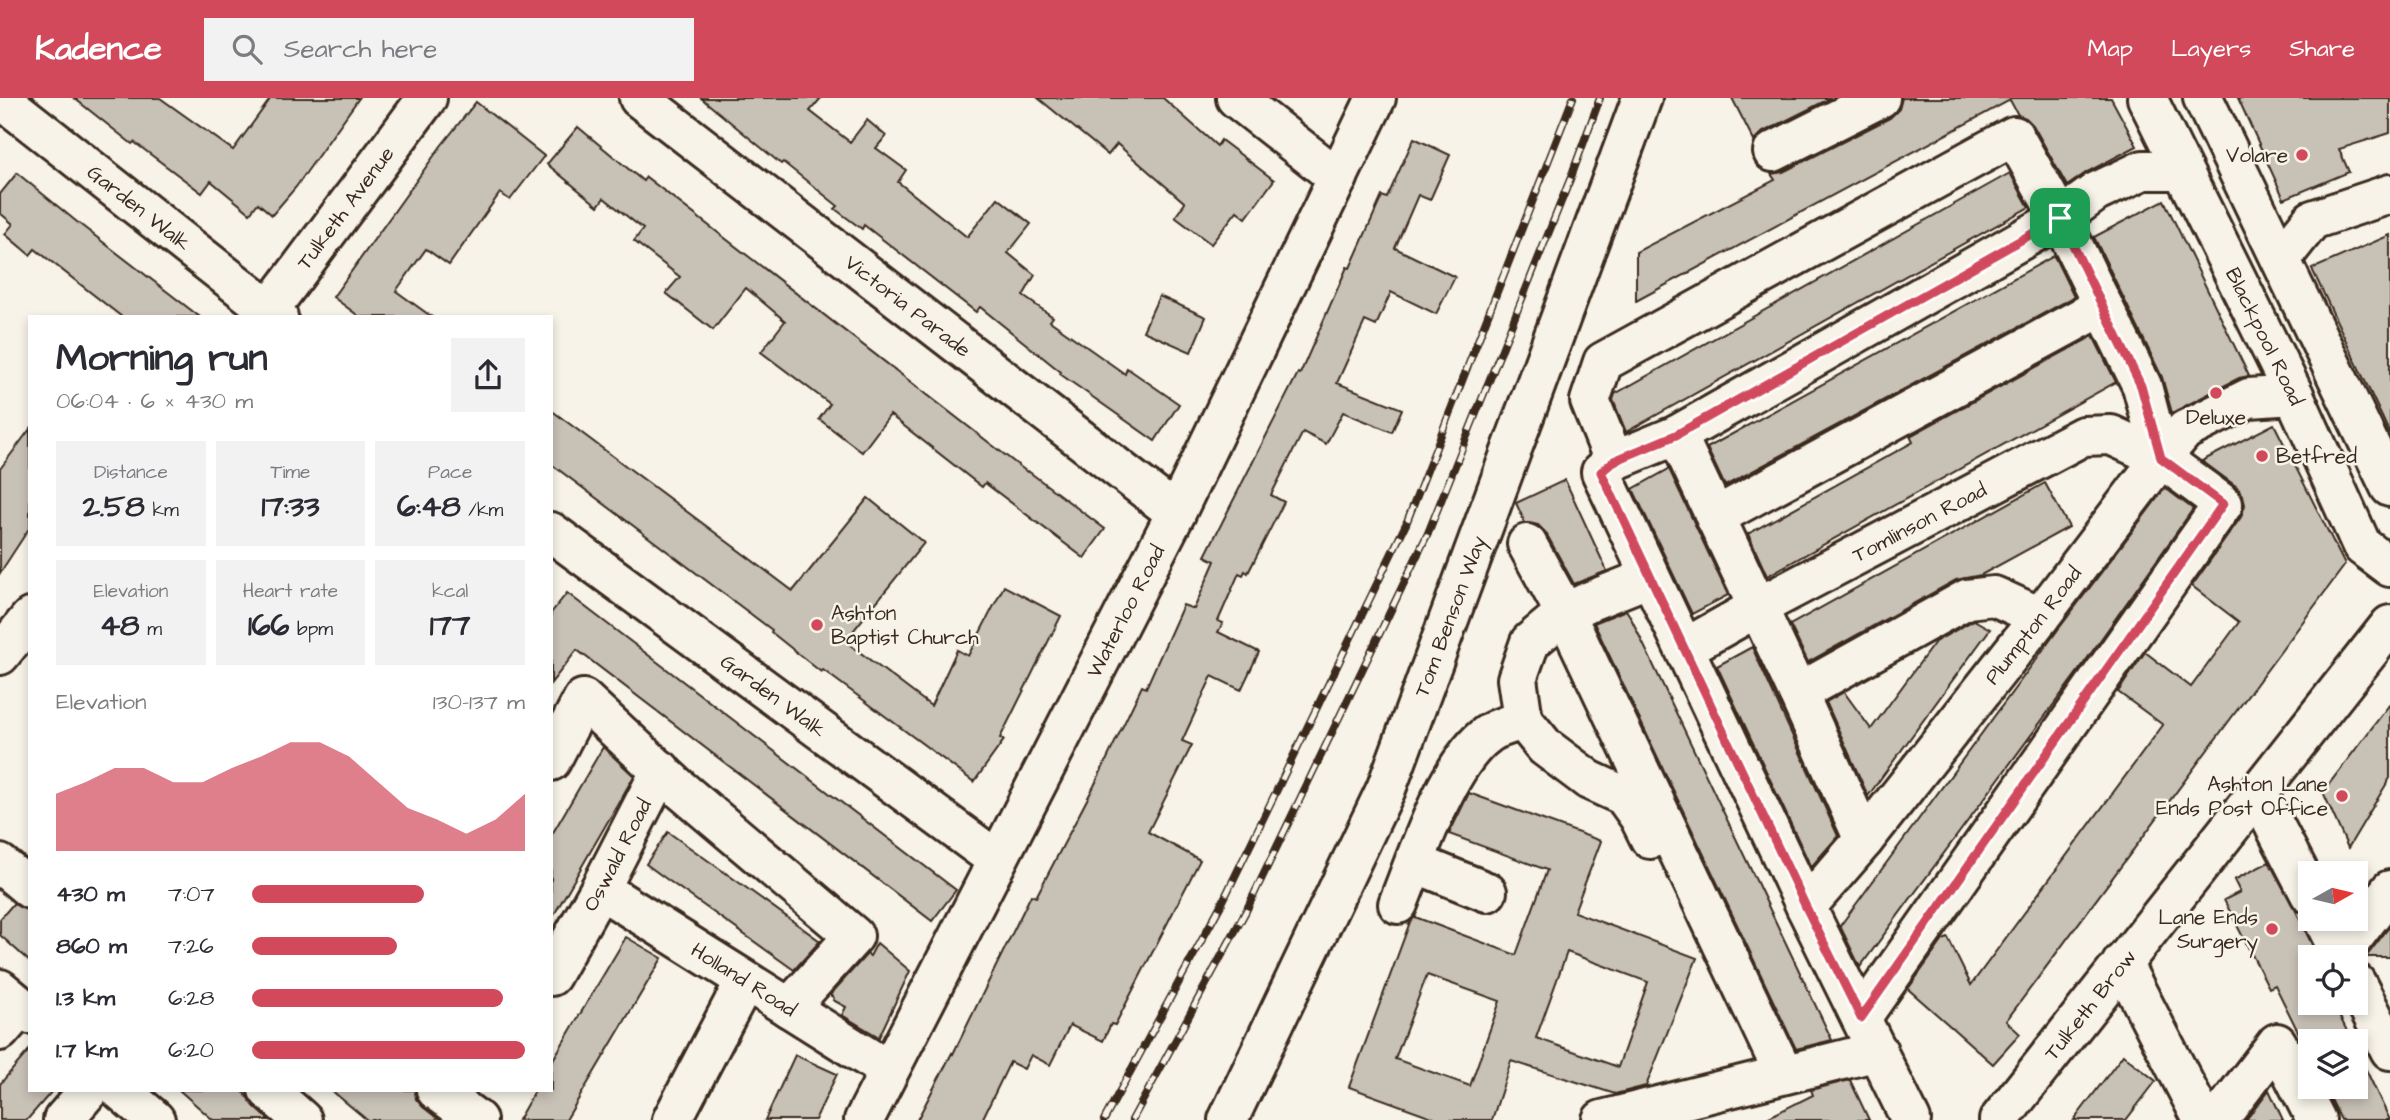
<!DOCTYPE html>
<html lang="en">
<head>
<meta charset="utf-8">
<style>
  body { margin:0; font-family:"Architects Daughter",sans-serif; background:#f2f2f3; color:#2b2b33; height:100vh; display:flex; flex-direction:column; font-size:26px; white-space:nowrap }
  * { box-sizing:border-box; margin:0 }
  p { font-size:23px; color:#7c7c81 }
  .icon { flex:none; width:38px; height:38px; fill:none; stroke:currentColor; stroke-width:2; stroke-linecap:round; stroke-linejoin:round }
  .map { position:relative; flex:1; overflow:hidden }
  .panel { position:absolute; left:28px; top:217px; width:525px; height:777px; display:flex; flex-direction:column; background:#fff; border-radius:0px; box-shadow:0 4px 10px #0003 }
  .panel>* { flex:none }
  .needle { width:46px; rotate:82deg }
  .controls { position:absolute; left:2298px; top:763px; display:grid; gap:14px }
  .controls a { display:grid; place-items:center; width:70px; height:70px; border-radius:0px; background:#fff; box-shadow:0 4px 10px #0003; font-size:35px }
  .pin { position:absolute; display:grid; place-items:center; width:60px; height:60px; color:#fff; margin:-30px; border-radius:14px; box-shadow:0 4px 10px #0006 }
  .round { display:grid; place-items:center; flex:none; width:74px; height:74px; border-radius:0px; background:#f2f2f3 }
  .summary { display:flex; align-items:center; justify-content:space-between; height:119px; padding:0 28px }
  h1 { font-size:38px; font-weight:700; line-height:52px }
  .stats { display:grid; grid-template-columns:repeat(3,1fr); gap:10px; height:119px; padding:7px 28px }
  .stats div { display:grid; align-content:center; border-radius:0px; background:#f2f2f3; text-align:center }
  .stats b { font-size:30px; font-weight:700 }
  .stats small { font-size:19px; font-weight:400 }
  .stats p { font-size:19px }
  .chart { height:196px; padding:14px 28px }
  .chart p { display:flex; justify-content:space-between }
  .chart svg { width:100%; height:126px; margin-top:7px; fill:#d1495b; opacity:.7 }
  ul { padding:0 28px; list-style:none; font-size:23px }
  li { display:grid; grid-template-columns:112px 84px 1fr; align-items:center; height:52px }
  li i { height:18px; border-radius:9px; background:#d1495b }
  header { display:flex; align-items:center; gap:42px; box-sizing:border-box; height:98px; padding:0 35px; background:#d1495b; color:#fff }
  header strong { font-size:33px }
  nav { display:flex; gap:38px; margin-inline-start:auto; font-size:24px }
  .search { width:490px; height:63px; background:#f2f2f3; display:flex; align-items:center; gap:18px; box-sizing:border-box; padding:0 24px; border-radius:0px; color:#7c7c81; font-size:26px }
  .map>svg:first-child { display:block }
  .building { fill:#c8c1b6; stroke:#3b2a1e; stroke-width:2; fill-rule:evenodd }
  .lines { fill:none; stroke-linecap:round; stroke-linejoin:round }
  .minor-casing { stroke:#3b2a1e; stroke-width:44 }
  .major-casing { stroke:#3b2a1e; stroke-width:44 }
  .highway-casing { stroke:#3b2a1e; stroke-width:44 }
  .minor { stroke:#f7f3e8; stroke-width:38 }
  .major { stroke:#f7f3e8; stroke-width:38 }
  .highway { stroke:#f7f3e8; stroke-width:38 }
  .rail-casing { stroke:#3b2a1e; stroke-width:8 }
  .rail { stroke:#f7f3e8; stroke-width:5; stroke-dasharray:16; stroke-linecap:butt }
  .route-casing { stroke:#fff; stroke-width:14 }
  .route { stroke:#d1495b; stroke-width:9 }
  .poi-dot { fill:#d1495b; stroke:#f7f3e8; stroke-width:2.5 }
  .labels { text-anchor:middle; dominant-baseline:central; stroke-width:5; stroke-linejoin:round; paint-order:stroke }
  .poi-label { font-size:21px; fill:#3b2a1e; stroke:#f7f3e8; text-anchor:end }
  .street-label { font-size:21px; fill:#3b2a1e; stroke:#f7f3e8 }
</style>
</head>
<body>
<header>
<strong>Kadence</strong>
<div class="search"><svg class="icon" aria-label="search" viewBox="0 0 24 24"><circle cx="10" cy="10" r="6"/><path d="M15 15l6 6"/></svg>Search here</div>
<nav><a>Map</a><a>Layers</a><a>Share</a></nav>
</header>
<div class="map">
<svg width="2390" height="1022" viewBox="0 0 2390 1022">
  <rect width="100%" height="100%" fill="#f7f3e8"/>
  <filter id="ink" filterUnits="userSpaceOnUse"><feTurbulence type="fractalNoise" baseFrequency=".0143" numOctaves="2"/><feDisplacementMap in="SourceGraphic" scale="14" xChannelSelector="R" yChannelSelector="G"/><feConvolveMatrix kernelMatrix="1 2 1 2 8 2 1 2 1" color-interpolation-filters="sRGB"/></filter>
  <g filter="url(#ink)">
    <!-- building -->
    <g class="building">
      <polygon points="74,0 160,0 233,52 271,0 359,0 296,89 272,117 258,105 250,115 211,83 202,95 134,44 132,46"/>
      <polygon points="701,0 821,0 810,13 850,44 867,22 886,38 876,50 906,72 898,84 967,139 998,100 1031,126 1008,155 1035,177 1023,198 1053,219 1050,223 1125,276 1127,270 1179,306 1155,343 1060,276 1061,274 980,209 976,214 864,127 862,131 835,111 838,108 783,64 781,66"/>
      <polygon points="1038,0 1163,0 1217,48 1221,42 1274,82 1246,120 1237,113 1211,146 1175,119 1185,105 1117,46 1108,57"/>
      <polygon points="1732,0 1831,0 1763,34 1754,43"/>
      <polygon points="1902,0 2111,0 2137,48 2087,74 2067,88 2033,27 2026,20 2018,17 2010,2 1636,203 1636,154 1775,82 1771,76 1783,74 1890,20 1899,11"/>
      <polygon points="2238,0 2390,0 2390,35 2339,51 2349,74 2284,101"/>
      <polygon points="476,4 544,58 510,102 500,95 449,167 426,151 396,193 432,219 360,219 333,199 441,48"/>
      <polygon points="578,29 643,83 646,79 1027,374 1028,373 1105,431 1084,460 985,385 982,389 890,317 862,354 819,321 830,306 761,254 785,223 746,190 713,232 666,195 680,179 634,143 643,131 604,100 598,108 547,66"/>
      <polygon points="1414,40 1450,57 1430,102 1418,97 1395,150 1455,179 1436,216 1391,194 1376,228 1365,223 1337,285 1402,311 1392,334 1343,314 1326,346 1303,334 1271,397 1284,404 1248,475 1245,473 1243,477 1239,475 1218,523 1223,525 1218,534 1259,554 1241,592 1212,578 1182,643 1192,647 1148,734 1200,762 1115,927 1111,926 1103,943 1070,927 1050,967 1031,957 1024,971 1010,964 982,1022 917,1022 952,955 953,956 1031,797 1036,799 1094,688 1142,588 1146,590 1183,507 1194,511 1215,463 1205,458 1298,275 1300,276 1347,169 1350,170 1382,98 1387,100"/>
      <polygon points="17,75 77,124 200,219 122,219 35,151 30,157 5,136 13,126 0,115 0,96"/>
      <polygon points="2010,75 2029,109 1626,334 1613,302 1615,296"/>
      <polygon points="2164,102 2249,278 2239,280 2172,315 2162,279 2094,139"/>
      <polygon points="2390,137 2390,336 2312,171"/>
      <polygon points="2054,158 2074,199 1725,388 1707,350"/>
      <polygon points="1159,198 1206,219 1191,254 1143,233"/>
      <polygon points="2093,238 2116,284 1767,478 1748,436 1913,344 1910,338"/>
      <polygon points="551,312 793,493 868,400 924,445 845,543 931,608 957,552 968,558 1004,488 1061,518 1000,640 1004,642 974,684 823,572 821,574 771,534 772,532 551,366"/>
      <polygon points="2274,326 2345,467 2006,923 2020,936 1993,966 1908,891 1943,842 1948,840 1971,887 2163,627 2118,594 2145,554 2191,589 2239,524 2192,488 2241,419 2245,407 2243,397 2237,389 2202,363"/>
      <polygon points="30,331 30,429 0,475 0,371"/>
      <polygon points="1669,371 1728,497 1692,516 1633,391"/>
      <polygon points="1565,382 1607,473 1574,486 1546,435 1538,427 1525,425 1516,405"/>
      <polygon points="2045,385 2069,429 1981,477 1956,482 1808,564 1790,527"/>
      <polygon points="2165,390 2193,411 2082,568 1860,869 1840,828 2057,533"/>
      <polygon points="567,495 956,792 932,823 577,552 551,585 551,515"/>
      <polygon points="1626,512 1630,518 1832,942 1796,951 1594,525"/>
      <polygon points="1974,522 1990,531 1868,698 1826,604 1844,594 1871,631 1935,544"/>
      <polygon points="1752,549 1838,738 1811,769 1717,568"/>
      <polygon points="2390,606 2390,680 2348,750 2323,694"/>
      <polygon points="603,649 634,678 551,822 551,738"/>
      <path d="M1469,695l132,48 -27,71 123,46 -51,128 -31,8 -104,-33 -19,59h-52l-91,-33 61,-165 5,-5 101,38 31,-85 -98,-36zM1567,854l81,30 -30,85 -82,-29zM1427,877l73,26 -30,85 -75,-27z"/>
      <polygon points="668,734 748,791 820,843 794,872 665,780 646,766"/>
      <polygon points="2269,764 2295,811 2318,859 2310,859 2310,905 2333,905 2352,943 2310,943 2310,958 2275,887 2269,890 2224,802 2240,794 2234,782"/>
      <polygon points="13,806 30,812 30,864 0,837 0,821"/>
      <polygon points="2390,828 2390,859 2366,859"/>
      <polygon points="626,839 662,860 566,1022 518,1022 535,992 551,992 551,965"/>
      <polygon points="877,845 910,873 879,939 842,917 846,909 833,902 834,900 830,897 867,856 870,858"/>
      <polygon points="30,951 30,992 53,992 27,1022 0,1022 0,986"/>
      <polygon points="2356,951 2369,978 2390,1022 2341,1022 2325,989 2356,989"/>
      <polygon points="795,957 837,976 815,1022 765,1022"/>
      <polygon points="2123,957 2156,983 2126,1022 2074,1022"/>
      <polygon points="1850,982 1869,1022 1763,1022 1813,997 1811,992"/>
      <polygon points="179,992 242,992 254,1008 269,1022 213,1022"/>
      <polygon points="331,992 415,992 416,1001 423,1009 437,1020 436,1022 367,1022"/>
      <polygon points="2269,992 2283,1022 2246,1022"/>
    </g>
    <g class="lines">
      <defs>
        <g id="minor">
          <path id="s1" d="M0,0l278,219"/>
          <path id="s2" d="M639,0l537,415"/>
          <polyline points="1236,0 1338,80"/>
          <polyline points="1773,54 1880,0"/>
          <polyline points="2281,161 2312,122 2390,96"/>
          <path id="s3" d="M264,219l163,-219"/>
          <polyline points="1677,337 1798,595 1864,742"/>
          <polyline points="1614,363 1590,303 1603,264 2014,38 2060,120 2142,288 2161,360"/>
          <polyline points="1715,419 2103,208"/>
          <path id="s4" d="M551,434l446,328"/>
          <polyline points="1527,446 1565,515 1784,976"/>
          <path id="s5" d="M1685,550l73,-41 325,-171 28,-1 50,23 62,46 -362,514"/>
          <polyline points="0,557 30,520"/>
          <polyline points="1798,595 1967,501 1994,498 2040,519"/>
          <polyline points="551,663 583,601 680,691 854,838 789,910"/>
          <polyline points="2257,694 2310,796"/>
          <polyline points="1650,741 1639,719 1624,698 1589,682 1545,649 1523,622 1517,581 1530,544 1565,515 1590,503 1650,479"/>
          <polyline points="1415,765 1487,794"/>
          <polyline points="0,766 30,791"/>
          <path id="s6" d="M600,791l288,181"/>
          <path d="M1398,806c19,-47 49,-141 90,-170 9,-7 24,-10 35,-14"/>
          <path id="s7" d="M1806,809l58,-67 176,-223 121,-159 24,-28 64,-32 45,-3"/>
          <polyline points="2323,821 2342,859"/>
          <polyline points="2341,856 2390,792"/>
          <polyline points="2122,865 2203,1022"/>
          <path id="s8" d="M551,878l49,-87 61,-119"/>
          <polyline points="2356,885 2390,952"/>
          <polyline points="0,891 30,916"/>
          <polyline points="0,933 21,909"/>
          <polyline points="120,992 155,1022"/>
          <polyline points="268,992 302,1022"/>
          <polyline points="436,992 477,1022"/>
          <polyline points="63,1022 89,992"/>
          <polyline points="672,1022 745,883"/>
          <path id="s9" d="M864,1022l312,-607 200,-415"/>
          <polyline points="1602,1022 1878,953"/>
          <polyline points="1911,1022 1806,809 1601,374 1614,363 1677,337 2060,120 2096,94 2143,72 2182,72"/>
          <path id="s10" d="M1999,1022l391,-495"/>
          <polyline points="2218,1022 2277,945 2316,1022"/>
        </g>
        <g id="major">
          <path id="s11" d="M1228,1022l158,-331 256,-691"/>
        </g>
        <g id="highway">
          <path id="s12" d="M2147,0l147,297 68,151 28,21"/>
          <polyline points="2203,0 2390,389"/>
        </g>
      </defs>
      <!-- minor casing -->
      <use href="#minor" class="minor-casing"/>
      <!-- major casing -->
      <use href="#major" class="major-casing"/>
      <!-- highway casing -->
      <use href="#highway" class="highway-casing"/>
      <!-- minor -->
      <use href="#minor" class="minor"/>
      <!-- major -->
      <use href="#major" class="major"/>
      <!-- highway -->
      <use href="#highway" class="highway"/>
      <defs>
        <g id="rail">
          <polyline points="1104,1022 1223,803 1406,426 1573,0"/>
          <polyline points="1132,1022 1246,813 1428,435 1571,79 1600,0"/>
        </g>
      </defs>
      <!-- rail casing -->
      <use href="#rail" class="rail-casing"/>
      <!-- rail -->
      <use href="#rail" class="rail"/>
    </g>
  </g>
  <g class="lines" filter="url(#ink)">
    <defs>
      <polygon id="route" points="2060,120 2141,288 2161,360 2223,406 1861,920 1806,809 1601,374 1614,363 1676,337"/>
    </defs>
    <!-- route casing -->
    <use href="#route" class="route-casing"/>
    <!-- route -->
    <use href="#route" class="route"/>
  </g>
  <!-- markers -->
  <g class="poi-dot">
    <circle cx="2302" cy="57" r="7"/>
    <circle cx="2216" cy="295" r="7"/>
    <circle cx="2262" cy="358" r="7"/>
    <circle cx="817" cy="527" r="7"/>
    <circle cx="2342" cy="698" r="7"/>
    <circle cx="2272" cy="831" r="7"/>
  </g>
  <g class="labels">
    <!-- poi labels -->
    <g class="poi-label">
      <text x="2288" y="57">Volare</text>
      <text x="2216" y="319" text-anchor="middle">Deluxe</text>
      <text x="2276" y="358" text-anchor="start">Betfred</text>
      <text x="831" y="515" text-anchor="start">Ashton<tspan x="831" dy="24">Baptist Church</tspan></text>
      <text x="2328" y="686">Ashton Lane<tspan x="2328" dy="24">Ends Post Office</tspan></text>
      <text x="2258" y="819">Lane Ends<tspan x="2258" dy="24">Surgery</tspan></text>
    </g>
    <!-- street labels -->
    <g class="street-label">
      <text stroke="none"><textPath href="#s1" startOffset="177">Garden Walk</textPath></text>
      <text stroke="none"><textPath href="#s3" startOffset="136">Tulketh Avenue</textPath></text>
      <text stroke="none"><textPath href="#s2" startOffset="340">Victoria Parade</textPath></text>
      <text stroke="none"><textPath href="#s12" startOffset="266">Blackpool Road</textPath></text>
      <text stroke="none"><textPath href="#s5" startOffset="266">Tomlinson Road</textPath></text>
      <text stroke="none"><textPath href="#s9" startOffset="572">Waterloo Road</textPath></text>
      <text stroke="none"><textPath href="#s11" startOffset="551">Tom Benson Way</textPath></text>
      <text stroke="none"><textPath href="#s7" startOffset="362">Plumpton Road</textPath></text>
      <text stroke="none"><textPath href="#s4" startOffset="276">Garden Walk</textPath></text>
      <text stroke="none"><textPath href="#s8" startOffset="138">Oswald Road</textPath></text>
      <text stroke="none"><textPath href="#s6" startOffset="170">Holland Road</textPath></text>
      <text stroke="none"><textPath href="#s10" startOffset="147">Tulketh Brow</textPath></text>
    </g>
  </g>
</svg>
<div class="controls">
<a><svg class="needle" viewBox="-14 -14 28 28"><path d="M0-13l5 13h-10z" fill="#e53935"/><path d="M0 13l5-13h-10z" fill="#7c7c81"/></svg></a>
<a><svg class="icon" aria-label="locate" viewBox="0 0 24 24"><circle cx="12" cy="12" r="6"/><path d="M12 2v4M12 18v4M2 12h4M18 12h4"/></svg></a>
<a><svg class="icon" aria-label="layers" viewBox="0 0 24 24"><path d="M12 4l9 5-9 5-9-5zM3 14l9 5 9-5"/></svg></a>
</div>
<div class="pin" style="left:2060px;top:120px;background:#1e9e55"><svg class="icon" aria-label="arrive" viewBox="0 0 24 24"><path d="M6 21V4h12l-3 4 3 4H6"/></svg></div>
<section class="panel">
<div class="summary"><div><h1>Morning run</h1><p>06:04 · 6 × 430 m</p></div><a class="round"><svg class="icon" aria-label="share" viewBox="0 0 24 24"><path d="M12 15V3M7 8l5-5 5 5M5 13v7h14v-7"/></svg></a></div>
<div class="stats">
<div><p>Distance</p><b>2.58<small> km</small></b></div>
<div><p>Time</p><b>17:33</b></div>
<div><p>Pace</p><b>6:48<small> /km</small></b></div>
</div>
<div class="stats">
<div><p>Elevation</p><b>48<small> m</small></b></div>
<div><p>Heart rate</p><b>166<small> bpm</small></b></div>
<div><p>kcal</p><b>177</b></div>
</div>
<div class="chart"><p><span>Elevation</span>130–137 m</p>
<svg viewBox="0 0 160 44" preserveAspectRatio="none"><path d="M0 44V24L10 20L20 15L30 15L40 20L50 20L60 15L70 11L80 6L90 6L100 11L110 20L120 29L130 33L140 38L150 33L160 24V44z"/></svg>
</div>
<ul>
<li><b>430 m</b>7:07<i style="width:63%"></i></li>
<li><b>860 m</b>7:26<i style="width:53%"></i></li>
<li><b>1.3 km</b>6:28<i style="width:92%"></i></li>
<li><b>1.7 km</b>6:20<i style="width:100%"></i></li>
</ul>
</section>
</div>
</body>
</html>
